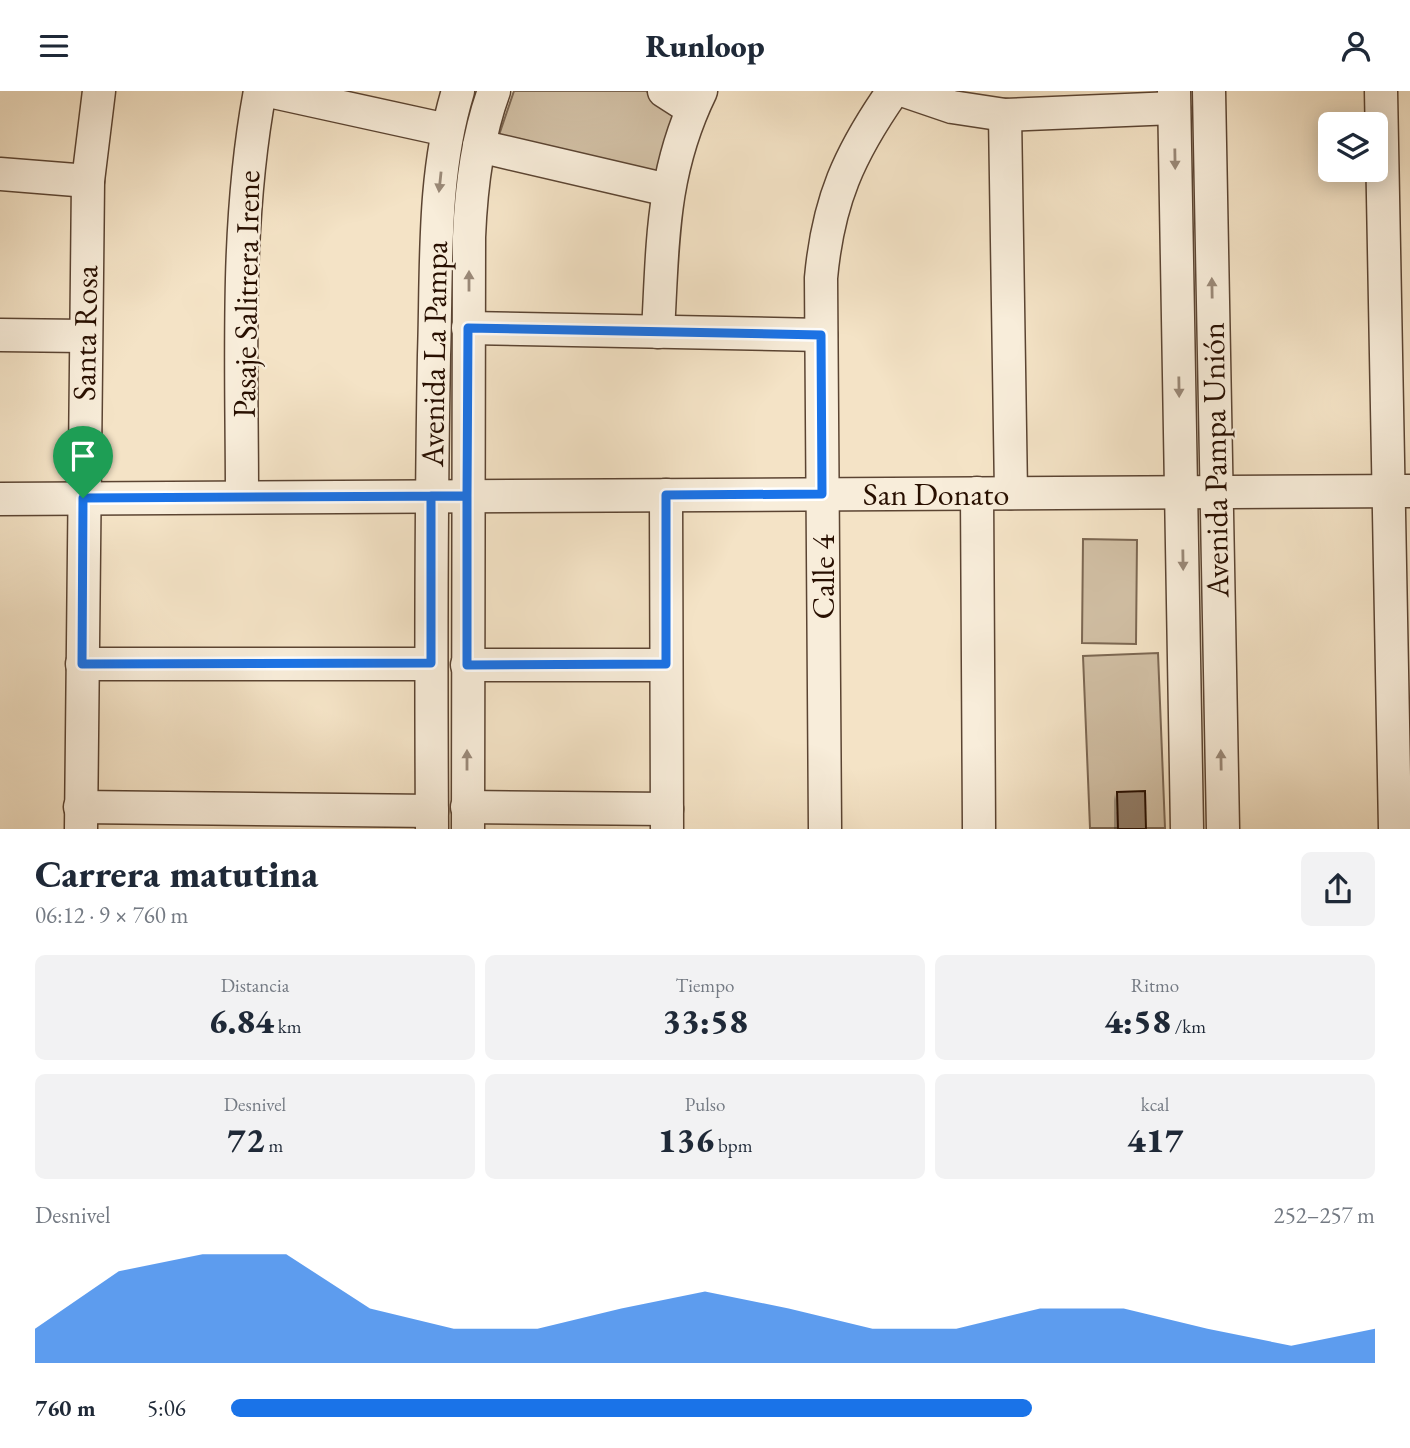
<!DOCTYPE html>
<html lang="es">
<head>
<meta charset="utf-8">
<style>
  body { margin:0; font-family:"EB Garamond",serif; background:#f2f2f3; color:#1f2937; height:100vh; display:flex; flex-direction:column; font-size:26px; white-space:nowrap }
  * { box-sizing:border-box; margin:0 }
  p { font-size:23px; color:#747a83 }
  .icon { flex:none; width:38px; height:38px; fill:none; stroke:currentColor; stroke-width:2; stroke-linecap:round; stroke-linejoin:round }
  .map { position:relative; height:738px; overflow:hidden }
  .side { display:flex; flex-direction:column; background:#fff; flex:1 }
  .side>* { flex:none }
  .tools { position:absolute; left:1318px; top:21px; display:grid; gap:14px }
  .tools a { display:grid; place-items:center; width:70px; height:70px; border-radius:10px; background:#fff; box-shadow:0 4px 18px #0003; font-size:35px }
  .pin { position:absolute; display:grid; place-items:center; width:60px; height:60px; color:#fff; margin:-72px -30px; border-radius:50% 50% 50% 0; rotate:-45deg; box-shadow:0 0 7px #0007 }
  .pin .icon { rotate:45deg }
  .round { display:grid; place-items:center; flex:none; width:74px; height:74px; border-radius:10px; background:#f2f2f3 }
  .headline { display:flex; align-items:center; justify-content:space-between; height:119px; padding:0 35px }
  h1 { font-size:38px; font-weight:800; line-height:52px }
  .figures { display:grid; grid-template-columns:repeat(3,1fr); gap:10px; height:119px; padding:7px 35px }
  .figures div { display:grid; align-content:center; border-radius:10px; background:#f2f2f3; text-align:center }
  .figures b { font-size:35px; font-weight:800 }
  .figures small { font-size:19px; font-weight:400 }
  .figures p { font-size:19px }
  .chart { height:196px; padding:14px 35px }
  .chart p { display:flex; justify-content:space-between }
  .chart svg { width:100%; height:126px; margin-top:7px; fill:#1a73e8; opacity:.7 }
  ul { padding:0 35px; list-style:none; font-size:23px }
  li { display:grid; grid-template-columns:112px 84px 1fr; align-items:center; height:52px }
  li i { height:18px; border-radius:9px; background:#1a73e8 }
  header { display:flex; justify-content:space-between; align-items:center; height:91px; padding:0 35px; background:#fff; font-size:32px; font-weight:800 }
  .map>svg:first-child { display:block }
  .green { fill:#d1bfa4; stroke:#7c6752; stroke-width:2 }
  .building { fill:#927d67; stroke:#280f00; stroke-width:2; filter:url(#shadow) }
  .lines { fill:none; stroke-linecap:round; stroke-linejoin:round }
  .minor-casing { stroke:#5b4432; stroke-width:35 }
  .minor { stroke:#f8edda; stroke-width:32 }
  .oneway { fill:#9a8978 }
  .route-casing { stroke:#fff; stroke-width:14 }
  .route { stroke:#1a73e8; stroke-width:9 }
  .labels { text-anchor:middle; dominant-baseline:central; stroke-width:5; stroke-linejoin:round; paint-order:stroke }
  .street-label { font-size:32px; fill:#280f00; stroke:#f8edda }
</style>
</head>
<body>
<header><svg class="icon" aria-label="menu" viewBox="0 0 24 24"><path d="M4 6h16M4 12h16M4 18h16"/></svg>Runloop<svg class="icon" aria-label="person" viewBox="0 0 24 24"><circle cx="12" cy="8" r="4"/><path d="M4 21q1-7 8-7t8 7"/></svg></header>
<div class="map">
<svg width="1410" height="738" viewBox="0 0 1410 738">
  <defs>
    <filter id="shadow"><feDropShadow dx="-6" dy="6" stdDeviation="2" flood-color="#0004"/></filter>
  </defs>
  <rect width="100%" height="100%" fill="#f4e3c6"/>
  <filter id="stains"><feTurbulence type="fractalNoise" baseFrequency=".00286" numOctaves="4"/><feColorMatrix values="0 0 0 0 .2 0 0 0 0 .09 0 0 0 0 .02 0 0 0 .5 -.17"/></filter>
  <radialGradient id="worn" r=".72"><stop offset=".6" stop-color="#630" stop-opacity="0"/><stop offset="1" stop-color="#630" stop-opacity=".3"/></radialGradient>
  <!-- green -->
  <g class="green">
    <polygon points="514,0 646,0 677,20 664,84 497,50"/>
    <polygon points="1083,448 1137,449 1136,553 1082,552"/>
    <polygon points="1158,562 1165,737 1090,737 1083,565"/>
  </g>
  <!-- building -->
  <polygon class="building" points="1145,700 1146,738 1118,738 1117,701"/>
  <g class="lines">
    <defs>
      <g id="minor">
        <polyline points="269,0 447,39"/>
        <polyline points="664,0 692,18"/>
        <polyline points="905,0 952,16 1005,24 1174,17"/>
        <polyline points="1174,0 1187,738"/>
        <polyline points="1209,0 1223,738"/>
        <polyline points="1381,0 1395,738"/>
        <polyline points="1005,24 1011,402"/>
        <polyline points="479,55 668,99"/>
        <polyline points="0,83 88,90"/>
        <polyline points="468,237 821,244"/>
        <path d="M658,241c5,-89 3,-159 43,-241"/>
        <polyline points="0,244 85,245"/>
        <polyline points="977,402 979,738"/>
        <polyline points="666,404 667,738"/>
        <path d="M242,406c0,-136 -7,-272 18,-406"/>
        <polyline points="0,408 1410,400"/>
        <polyline points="82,573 431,573"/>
        <polyline points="467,574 666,574"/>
        <polyline points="80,716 432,720"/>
        <polyline points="467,716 667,718"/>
        <polyline points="81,738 88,90 99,0"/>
        <path d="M432,738c-1,-158 -1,-316 2,-474 3,-88 -2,-179 24,-264"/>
        <path d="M468,738l1,-592c2,-49 8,-100 25,-146"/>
        <path d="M825,738l-4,-551c7,-77 28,-124 72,-187"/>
      </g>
    </defs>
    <!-- minor casing -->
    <use href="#minor" class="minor-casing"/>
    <!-- minor -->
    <use href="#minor" class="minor"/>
  </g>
  <!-- one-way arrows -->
  <defs><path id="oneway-solid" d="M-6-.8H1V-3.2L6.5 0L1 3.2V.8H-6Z" transform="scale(1.75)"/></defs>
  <g class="oneway">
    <use href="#oneway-solid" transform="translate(1175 68) rotate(89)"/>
    <use href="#oneway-solid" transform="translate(440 91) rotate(96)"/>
    <use href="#oneway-solid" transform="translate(469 190) rotate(-90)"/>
    <use href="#oneway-solid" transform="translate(1212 197) rotate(-91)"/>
    <use href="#oneway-solid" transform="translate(1179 296) rotate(89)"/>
    <use href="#oneway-solid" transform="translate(1183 469) rotate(89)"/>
    <use href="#oneway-solid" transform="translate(467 669) rotate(-90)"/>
    <use href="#oneway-solid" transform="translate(1221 669) rotate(-91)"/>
  </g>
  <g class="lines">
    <defs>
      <polyline id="route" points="83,407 467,405 467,574 666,573 666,404 822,403 821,244 468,237 467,405 431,405 431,572 82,573 83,407"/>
    </defs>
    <!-- route casing -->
    <use href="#route" class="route-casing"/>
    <!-- route -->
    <use href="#route" class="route"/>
  </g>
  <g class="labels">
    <!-- street labels -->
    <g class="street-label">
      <text transform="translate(246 203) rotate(-89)">Pasaje Salitrera Irene</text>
      <text transform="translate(85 242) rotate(-89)">Santa Rosa</text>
      <text transform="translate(434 263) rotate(-89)">Avenida La Pampa</text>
      <text transform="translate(1215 369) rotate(-91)">Avenida Pampa Unión</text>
      <text x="936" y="403">San Donato</text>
      <text transform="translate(823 486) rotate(-90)">Calle 4</text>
    </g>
  </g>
  <rect width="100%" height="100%" filter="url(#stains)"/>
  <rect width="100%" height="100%" fill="url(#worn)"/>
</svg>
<div class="tools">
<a><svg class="icon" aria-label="layers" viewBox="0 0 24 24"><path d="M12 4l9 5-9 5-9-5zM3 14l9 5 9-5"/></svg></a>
</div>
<div class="pin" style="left:83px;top:407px;background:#1e9e55"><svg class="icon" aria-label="arrive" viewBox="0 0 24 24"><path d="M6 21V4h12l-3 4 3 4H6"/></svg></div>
</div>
<section class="side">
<div class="headline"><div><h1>Carrera matutina</h1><p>06:12 · 9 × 760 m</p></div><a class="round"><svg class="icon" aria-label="share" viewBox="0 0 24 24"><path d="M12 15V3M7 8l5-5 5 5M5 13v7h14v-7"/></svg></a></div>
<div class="figures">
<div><p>Distancia</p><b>6.84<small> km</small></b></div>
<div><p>Tiempo</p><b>33:58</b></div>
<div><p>Ritmo</p><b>4:58<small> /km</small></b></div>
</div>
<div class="figures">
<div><p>Desnivel</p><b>72<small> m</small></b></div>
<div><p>Pulso</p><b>136<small> bpm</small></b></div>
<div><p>kcal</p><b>417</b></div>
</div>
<div class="chart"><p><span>Desnivel</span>252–257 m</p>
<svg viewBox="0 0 160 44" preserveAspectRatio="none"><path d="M0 44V32L10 12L20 6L30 6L40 25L50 32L60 32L70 25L80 19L90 25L100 32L110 32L120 25L130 25L140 32L150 38L160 32V44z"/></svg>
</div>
<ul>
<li><b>760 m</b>5:06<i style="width:70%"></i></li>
</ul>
</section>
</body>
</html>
